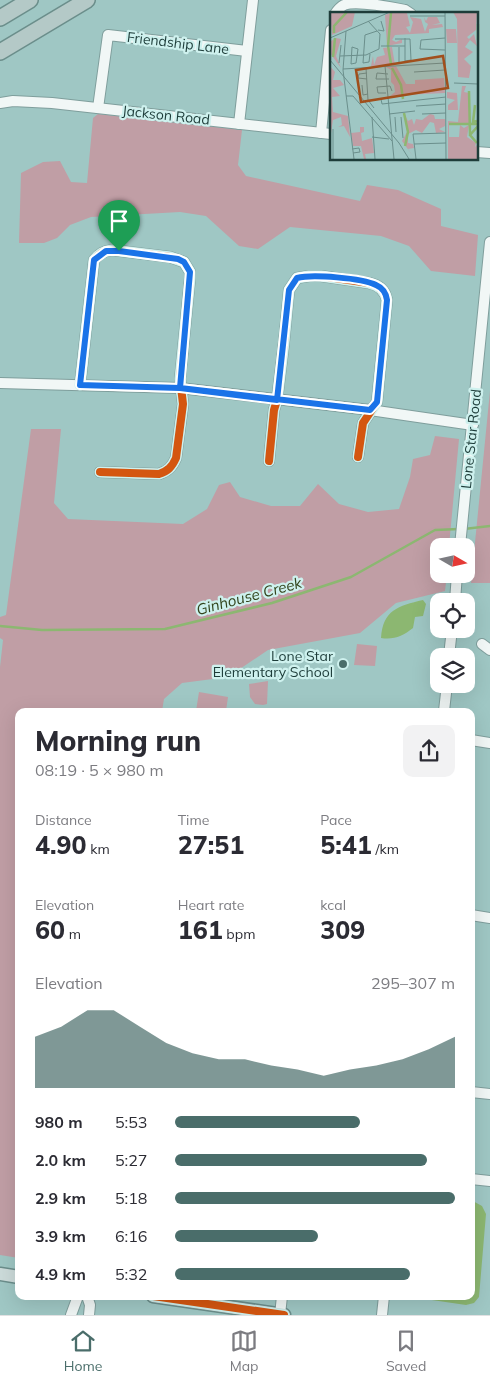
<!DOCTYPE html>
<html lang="en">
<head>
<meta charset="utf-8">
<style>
  body { margin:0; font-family:Mulish,sans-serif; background:#f2f2f3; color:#2b2b33; height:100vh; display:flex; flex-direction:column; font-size:19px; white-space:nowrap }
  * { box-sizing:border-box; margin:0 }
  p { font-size:16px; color:#7c7c81 }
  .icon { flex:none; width:28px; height:28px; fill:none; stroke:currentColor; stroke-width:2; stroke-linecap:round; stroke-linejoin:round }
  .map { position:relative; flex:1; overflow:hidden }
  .side { position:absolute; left:15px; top:708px; width:460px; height:592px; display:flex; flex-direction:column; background:#fff; border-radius:10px; box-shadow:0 5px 20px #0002 }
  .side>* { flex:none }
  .needle { width:32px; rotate:99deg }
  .buttons { position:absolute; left:430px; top:538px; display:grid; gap:10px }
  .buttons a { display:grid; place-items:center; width:45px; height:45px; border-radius:10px; background:#fff; box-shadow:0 5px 20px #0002; font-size:25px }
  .pin { position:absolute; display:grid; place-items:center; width:42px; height:42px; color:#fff; margin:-51px -21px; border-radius:50% 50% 50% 0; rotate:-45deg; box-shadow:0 0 5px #0007 }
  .pin .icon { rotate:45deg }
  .round { display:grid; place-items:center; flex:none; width:52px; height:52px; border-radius:10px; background:#f2f2f3 }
  .head { display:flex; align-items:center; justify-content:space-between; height:85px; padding:0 20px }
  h1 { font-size:28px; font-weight:800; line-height:38px }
  .metrics { display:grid; grid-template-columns:repeat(3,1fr); gap:8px; height:85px; padding:5px 20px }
  .metrics div { display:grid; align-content:center }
  .metrics b { font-size:25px; font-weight:800 }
  .metrics small { font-size:14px; font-weight:400 }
  .metrics p { font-size:14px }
  .chart { height:140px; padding:10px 20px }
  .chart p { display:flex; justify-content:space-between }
  .chart svg { width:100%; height:90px; margin-top:5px; fill:#4a6d6a; opacity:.7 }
  ul { padding:0 20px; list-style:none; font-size:16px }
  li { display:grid; grid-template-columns:80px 60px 1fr; align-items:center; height:38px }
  li i { height:12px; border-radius:6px; background:#4a6d6a }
  .tab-bar { display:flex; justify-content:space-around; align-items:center; height:70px; border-top:1px solid #e1e1e2; background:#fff; font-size:14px; color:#7c7c81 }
  .tab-bar a { display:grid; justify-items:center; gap:2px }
  .tab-bar .on { color:#4a6d6a }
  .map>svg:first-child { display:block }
  .green { fill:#c09ea5 }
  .water { fill:#8cb771 }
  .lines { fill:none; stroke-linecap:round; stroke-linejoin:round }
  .stream { stroke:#8cb771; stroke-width:2.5 }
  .minor-casing { stroke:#7f9e9c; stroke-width:12 }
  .major-casing { stroke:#6b8e8b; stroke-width:15 }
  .highway-casing { stroke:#6b8e8b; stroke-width:18 }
  .minor { stroke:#f1f7f6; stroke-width:10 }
  .major { stroke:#ccdbda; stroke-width:12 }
  .highway { stroke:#b4c9c7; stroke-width:15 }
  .cycleway-casing { stroke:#cef1ee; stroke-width:11 }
  .cycleway { stroke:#d45610; stroke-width:8 }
  .route-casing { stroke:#fff; stroke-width:10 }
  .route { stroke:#1a73e8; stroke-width:6 }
  .poi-dot { fill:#4a6d6a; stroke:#cef1ee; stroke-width:2 }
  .labels { text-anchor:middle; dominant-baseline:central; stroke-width:4.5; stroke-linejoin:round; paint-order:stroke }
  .street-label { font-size:14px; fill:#1d3c39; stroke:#cef1ee }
  .poi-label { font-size:14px; fill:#1d3c39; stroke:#cef1ee; text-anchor:end }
  .water-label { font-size:15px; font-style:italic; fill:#32441c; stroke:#cef1ee }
  .inset-river { fill:none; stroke:#8cb771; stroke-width:2.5 }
  .inset-road { fill:none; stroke:#6b8f8c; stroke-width:1 }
  .view { fill:#a14f1c; fill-opacity:0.15; stroke:#a14f1c; stroke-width:2.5 }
  .inset-edge { fill:none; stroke:#1d3c39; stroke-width:2.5 }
</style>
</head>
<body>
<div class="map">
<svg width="490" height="1315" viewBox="0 0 490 1315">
  <rect width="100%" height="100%" fill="#9fc7c4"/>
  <!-- green -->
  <g class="green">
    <polygon points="98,114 242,130 238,165 246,176 360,201 367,185 398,190 441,209 441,226 478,235 475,276 431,271 409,246 381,236 290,227 258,249 239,246 206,216 180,212 91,217 70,225 57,238 44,243 19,243 21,173 43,162 60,161 71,182 87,183 93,118"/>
    <polygon points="490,391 490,583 471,583"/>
    <polygon points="31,429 61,429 54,503 68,519 183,524 207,509 219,485 230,482 240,497 271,506 300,506 318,484 339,504 368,512 399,509 410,477 413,459 430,455 435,436 459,439 449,546 439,546 439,574 447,574 445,591 396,603 360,633 268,650 228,677 182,683 164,699 162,711 19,711 19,1258 0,1255 0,667 3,640 0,638 0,617 6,615"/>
    <polygon points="357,644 377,646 375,666 354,665"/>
    <polygon points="268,681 267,704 263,705 255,704 250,697 249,684"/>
    <polygon points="199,692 228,697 226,711 196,711"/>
  </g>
  <!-- water -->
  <g class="water">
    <path d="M423,600l3,4 -3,12 -8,1 -2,11c-10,8 -19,12 -32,10 2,-28 17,-32 42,-38z"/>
    <polygon points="471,1200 482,1206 486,1214 479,1297 474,1303 466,1305 425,1299 421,1296 471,1296"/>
  </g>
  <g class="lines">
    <!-- stream -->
    <g class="stream">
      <polyline points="464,529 490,526"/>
      <polyline points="0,626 42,630 165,629 272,603 351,577 435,530 459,529"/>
    </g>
    <defs>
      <g id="minor">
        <path d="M335,14c2,-3 5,-7 9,-9 12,-5 46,2 61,5l6,4"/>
        <polyline points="0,103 13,101 52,103 331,134"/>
        <polyline points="98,108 108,35 247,51"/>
        <polyline points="239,124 253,0"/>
        <polyline points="321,133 331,30"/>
        <polyline points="476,152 490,153"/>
        <polyline points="0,383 180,388 370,410 473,425"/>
        <path d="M80,385l14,-125c5,-6 9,-9 18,-10l58,7 14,5 6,10v6l-10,101 3,25 -7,54c-4,9 -8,13 -17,16l-59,-2"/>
        <path d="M269,461l5,-51 3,-10 7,-58 5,-52 8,-12 12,-2h12l48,7c10,2 16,7 18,17l-10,102 -14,21 -5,34"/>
        <polyline points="460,546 490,242"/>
        <polyline points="455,601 457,574"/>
        <polyline points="482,644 490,650"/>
        <polyline points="449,656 452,629"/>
        <polyline points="444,711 447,684"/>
        <polyline points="471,740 490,743"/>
        <polyline points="471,915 490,918"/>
        <polyline points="471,1092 490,1094"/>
        <polyline points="471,1179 490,1181"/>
        <polyline points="87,1296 90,1305 89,1315"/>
        <polyline points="71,1315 78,1296"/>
        <polyline points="280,1315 282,1296"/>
        <polyline points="382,1315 384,1296"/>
      </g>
      <g id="major">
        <polyline points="0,1274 19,1277"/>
        <polyline points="153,1296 284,1315"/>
      </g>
      <g id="highway">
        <polyline points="0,18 30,0"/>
        <polyline points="0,52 87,0"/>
      </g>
    </defs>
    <!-- minor casing -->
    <use href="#minor" class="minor-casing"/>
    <!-- major casing -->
    <use href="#major" class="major-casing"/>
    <!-- highway casing -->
    <use href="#highway" class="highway-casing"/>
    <!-- minor -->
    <use href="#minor" class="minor"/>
    <!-- major -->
    <use href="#major" class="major"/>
    <!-- highway -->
    <use href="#highway" class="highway"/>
    <defs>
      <g id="cycleway">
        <path d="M80,385l14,-125c5,-6 9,-9 18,-10l58,7 14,5 6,10v6l-10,101 3,25 -7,54c-4,9 -8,13 -17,16l-59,-2"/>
        <path d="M269,461l5,-51 3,-10 7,-58 5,-52 8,-12 12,-2h12l48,7c10,2 16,7 18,17l-10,102 -14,21 -5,34"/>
        <polyline points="153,1296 284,1315"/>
      </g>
    </defs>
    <!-- cycleway casing -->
    <use href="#cycleway" class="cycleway-casing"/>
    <!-- cycleway -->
    <use href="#cycleway" class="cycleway"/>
  </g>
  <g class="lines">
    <defs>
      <path id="route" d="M119,251h-13l-12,9 -14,125 100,3 190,22 7,-8 10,-102c-1,-7 -4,-12 -11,-15 -14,-7 -64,-11 -79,-7l-8,12 -12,110 -97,-12 10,-116 -6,-10 -6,-3 -59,-8"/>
    </defs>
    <!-- route casing -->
    <use href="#route" class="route-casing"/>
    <!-- route -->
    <use href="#route" class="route"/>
  </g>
  <!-- markers -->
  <circle class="poi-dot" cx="343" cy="664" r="5"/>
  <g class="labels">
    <!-- street labels -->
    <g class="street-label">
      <text transform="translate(178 43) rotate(7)">Friendship Lane</text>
      <text transform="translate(166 115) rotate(6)">Jackson Road</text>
      <text transform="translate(471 439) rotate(-84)">Lone Star Road</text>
    </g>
    <!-- poi labels -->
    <g class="poi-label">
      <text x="333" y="656">Lone Star<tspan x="333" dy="16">Elementary School</tspan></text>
    </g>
    <!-- water labels -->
    <g class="water-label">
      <text transform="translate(249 596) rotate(-15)">Ginhouse Creek</text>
    </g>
  </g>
  <!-- overview -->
  <g transform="translate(330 12)">
    <rect width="148" height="148" fill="#9fc7c4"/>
    <path d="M0,0h25l-3,14 -20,9zM62,0h23l-8,1 3,13 -4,1 4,6 3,-11 -3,-5 11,2 4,13 3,-8 -3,-2 -1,-5 2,4 2,-4h9l3,6 -8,2 10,-1 1,3 -14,2v4l-34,2 -3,5 4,2 6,-3v4l-15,3 -2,-31zM123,0h24l-1,18 -9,7 2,2 5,-5 3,12 -7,-6 -5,7 8,5 -9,7 7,7 -2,12 -11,-1 -1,-58zM116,17h10l1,14h-10zM6,26l5,1 -5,17 5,12 -11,-15 1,-12zM62,35l3,18 -24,1 2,-10 1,9 3,-8 8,-2 -2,-7zM0,54l5,6 -2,8h7l4,5 -11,3 7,8 -8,1 1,15 15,4 2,21 -6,-11 -6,1 4,-2 -1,-8 -8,3 -3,20zM66,54l10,18h9v-4l29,-2 1,15 -41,2 -2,4v-4l-12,1 5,-4 -1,-7 -3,-3v-12l-5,-3zM132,74h4l-2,6 5,1v30l-20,1v13h10l1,-12 4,3 5,-3 -2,12 9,6 -1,4 2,-2v14h-29v-38l10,1zM117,80l10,1 1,17h-10v-5l7,-5 -8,-2zM74,101l4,8 4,-2 2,6 2,-6 6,1 8,-6 4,1 1,4h10v7l-6,3 6,3 -9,1 -2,-10 -4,-1 -8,11 -6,-3 -8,4v9l5,1 1,4 -6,1 7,10 -13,-18 5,-9zM30,115h4v5l-3,1 1,8 10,-3 2,15 -9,1 1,5h5h-7l-3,-13h-8l-2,-13 9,-1z" fill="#c09ea5"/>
    <path class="inset-river" d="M148,12v16M4,21v-7l13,-14M3,45l2,-19M61,52l-3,-18 3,-33M62,56l9,17 2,14M139,79l1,43M145,93l-2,17 4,-1M74,101l4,19 -3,14M119,112h29M147,131l-7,-8 8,-9"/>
    <path class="inset-road" d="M115,0l1,147M80,4h35M48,18l6,1 -3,-10M16,19l-3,39 11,89M0,26l60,-26M75,26v24M115,26l-24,2 -1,9 25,1M65,27h15l1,21 -6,1M51,34h24M22,35l6,2 -2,14 -5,1zM40,42l-1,8 -6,1 2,-28 12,-4M10,44l26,-1 13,-6 1,-15 -12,-13M0,48l69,83 10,16M9,51l2,-18M69,51v-16M55,54l9,93M36,56l2,32 6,8M13,57l102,-6M84,60l31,-2M37,61l-8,1 -1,4 9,1M58,62l-11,-1 -1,6h13M124,71l24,1M32,73l1,10 5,-1M56,81h-8l-1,-6 13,-1 2,5M16,84h7l39,45M51,87l1,5 64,-7M86,94l30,-2M59,102l26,-3M92,102l24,-1M42,105l3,42M65,105l1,15M71,105l2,21M3,117v30M42,125l17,2M84,132l32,-1M22,137l7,-1 1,4 -7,1M86,147l-3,-25 33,-1"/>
    <path class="view" d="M113,44l5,32 -87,14 -5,-32z"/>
    <rect width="148" height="148" class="inset-edge"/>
  </g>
</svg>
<div class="buttons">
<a><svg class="needle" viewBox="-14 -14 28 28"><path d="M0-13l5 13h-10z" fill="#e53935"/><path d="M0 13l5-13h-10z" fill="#7c7c81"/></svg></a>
<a><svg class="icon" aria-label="locate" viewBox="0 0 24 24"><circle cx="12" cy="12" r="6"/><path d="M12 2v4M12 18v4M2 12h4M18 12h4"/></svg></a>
<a><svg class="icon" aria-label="layers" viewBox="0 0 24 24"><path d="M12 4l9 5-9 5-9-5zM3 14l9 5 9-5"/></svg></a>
</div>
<div class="pin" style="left:119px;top:251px;background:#1e9e55"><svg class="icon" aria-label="arrive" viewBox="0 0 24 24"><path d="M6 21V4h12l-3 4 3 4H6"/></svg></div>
<section class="side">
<div class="head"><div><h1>Morning run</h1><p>08:19 · 5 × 980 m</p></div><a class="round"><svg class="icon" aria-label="share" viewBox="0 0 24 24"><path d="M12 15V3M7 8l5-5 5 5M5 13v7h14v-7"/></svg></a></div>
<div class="metrics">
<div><p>Distance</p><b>4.90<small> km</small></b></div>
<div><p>Time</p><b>27:51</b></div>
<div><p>Pace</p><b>5:41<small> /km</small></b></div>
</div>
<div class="metrics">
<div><p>Elevation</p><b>60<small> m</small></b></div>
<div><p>Heart rate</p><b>161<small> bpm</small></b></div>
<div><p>kcal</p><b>309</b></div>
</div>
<div class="chart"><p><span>Elevation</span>295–307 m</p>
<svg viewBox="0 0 160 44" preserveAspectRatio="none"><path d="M0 44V19L10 14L20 6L30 6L40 14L50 22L60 27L70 30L80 30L90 33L100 35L110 38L120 35L130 33L140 30L150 25L160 19V44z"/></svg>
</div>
<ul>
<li><b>980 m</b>5:53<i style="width:66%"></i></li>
<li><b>2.0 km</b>5:27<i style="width:90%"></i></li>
<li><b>2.9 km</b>5:18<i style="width:100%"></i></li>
<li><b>3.9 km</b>6:16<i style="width:51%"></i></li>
<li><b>4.9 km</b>5:32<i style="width:84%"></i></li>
</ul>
</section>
</div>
<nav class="tab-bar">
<a class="on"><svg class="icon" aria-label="home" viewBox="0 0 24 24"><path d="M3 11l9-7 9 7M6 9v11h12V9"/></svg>Home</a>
<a><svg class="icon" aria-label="map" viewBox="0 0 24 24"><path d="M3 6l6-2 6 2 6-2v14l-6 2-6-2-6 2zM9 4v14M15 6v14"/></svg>Map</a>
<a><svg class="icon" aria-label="saved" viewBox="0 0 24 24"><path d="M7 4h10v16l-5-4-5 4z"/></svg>Saved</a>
</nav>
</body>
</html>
